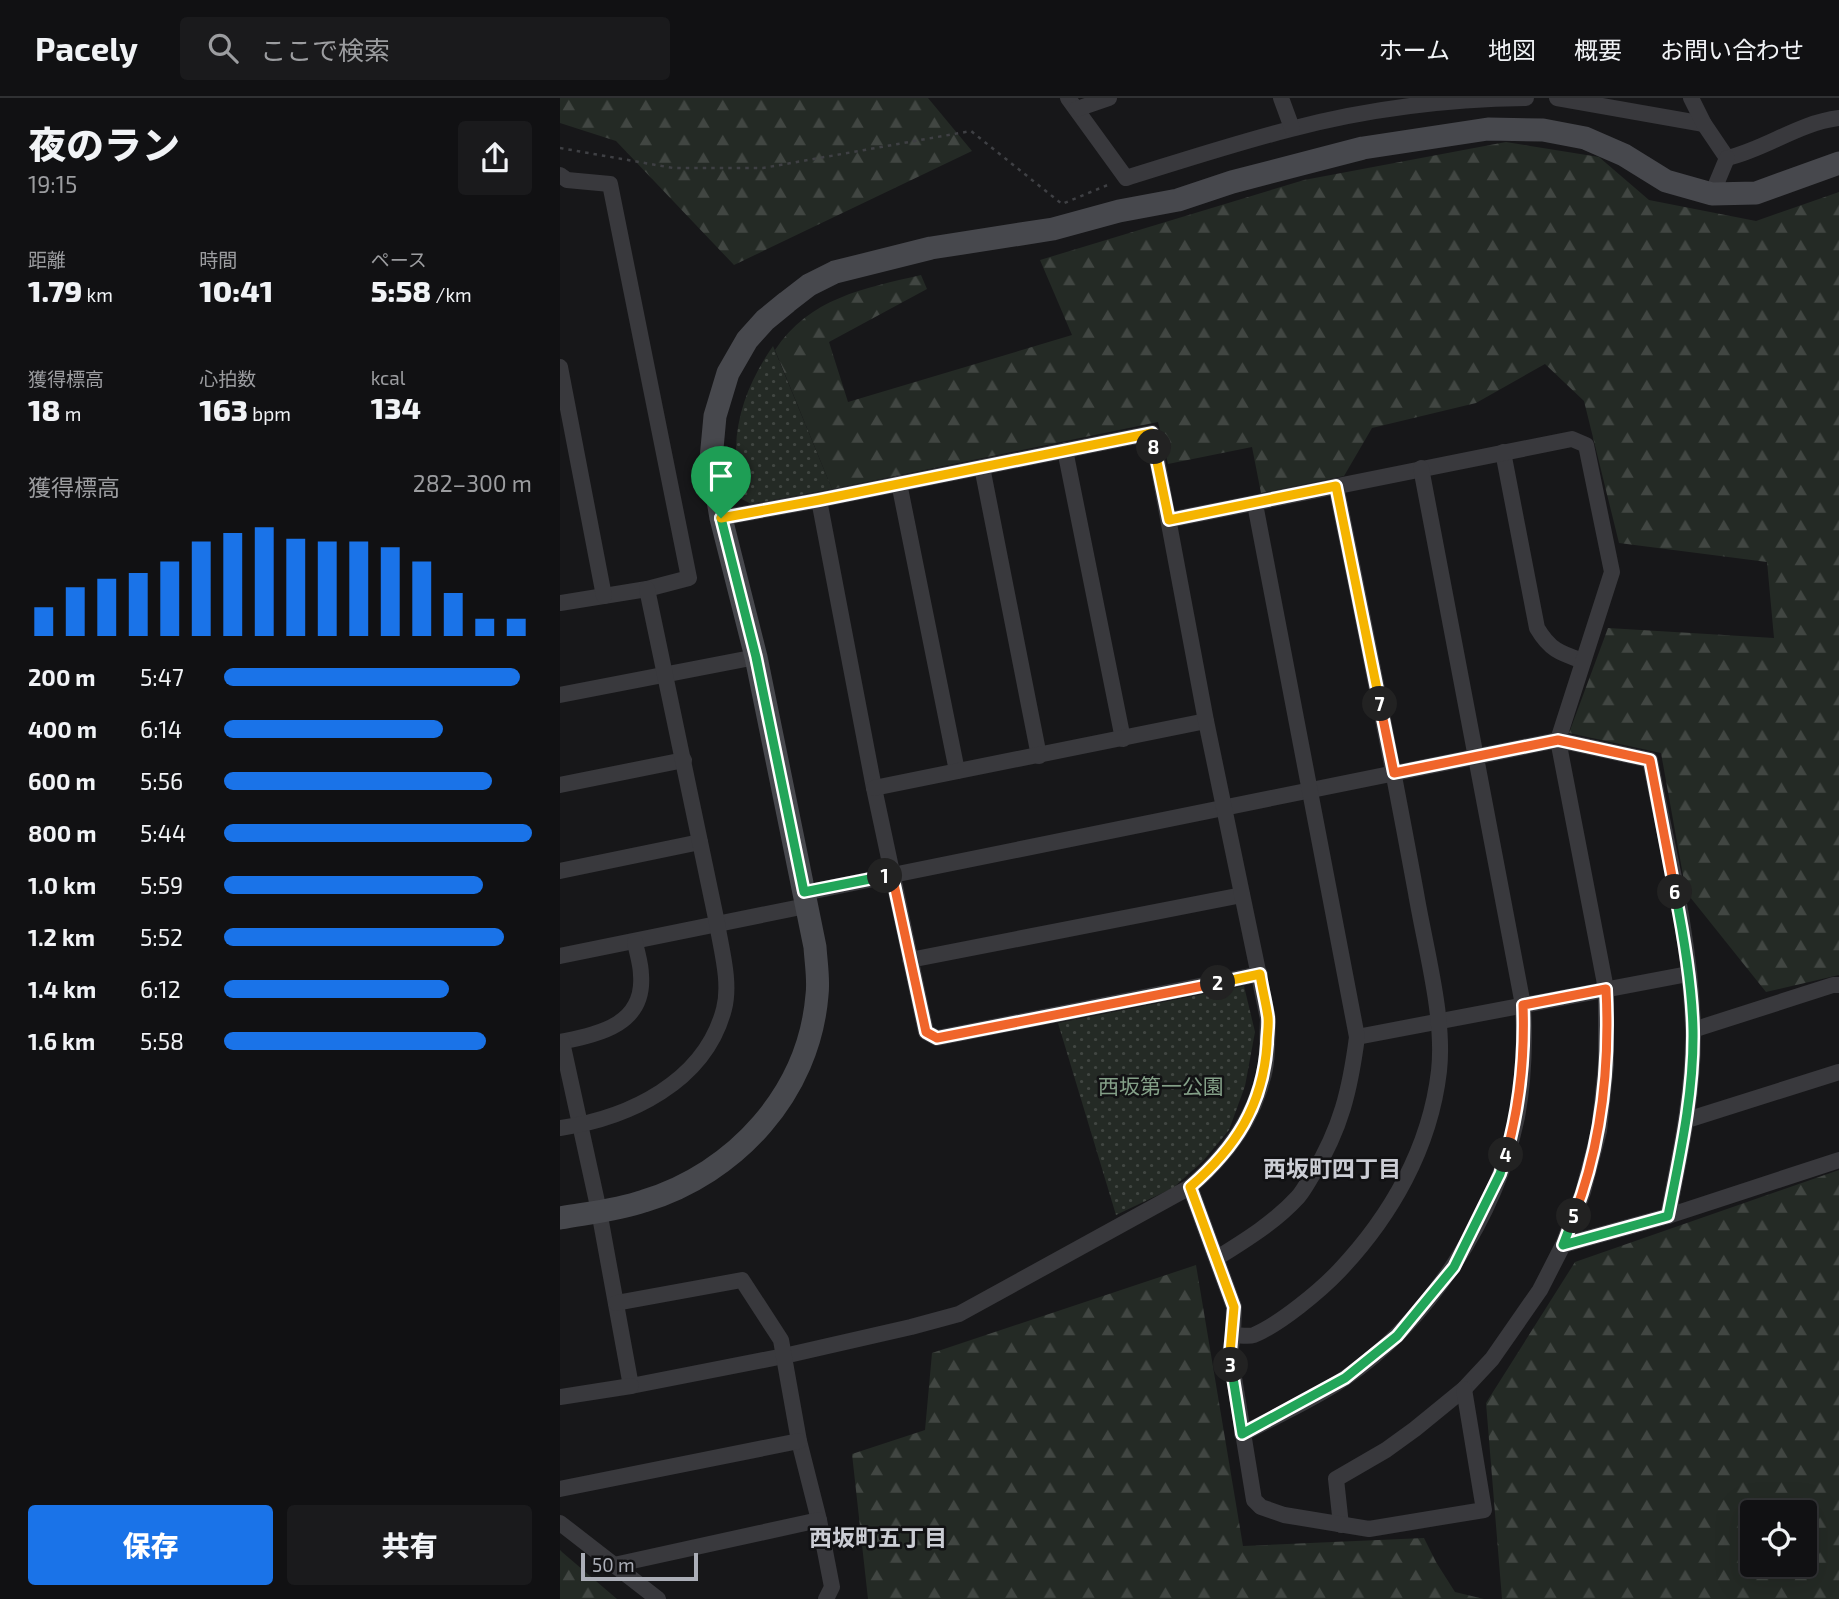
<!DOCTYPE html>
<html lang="ja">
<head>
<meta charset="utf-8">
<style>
  body { margin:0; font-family:"Exo 2","Noto Sans JP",sans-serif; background:#1a1a1c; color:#f1f3f6; height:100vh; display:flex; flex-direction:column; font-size:26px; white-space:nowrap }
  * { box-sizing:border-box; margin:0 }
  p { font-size:23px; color:#9c9da0 }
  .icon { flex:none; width:38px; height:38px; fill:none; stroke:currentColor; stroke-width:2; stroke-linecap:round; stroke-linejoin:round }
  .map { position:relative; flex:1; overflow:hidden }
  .drawer { display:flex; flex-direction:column; background:#111113; width:560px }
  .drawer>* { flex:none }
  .buttons { position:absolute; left:1180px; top:1402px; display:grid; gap:14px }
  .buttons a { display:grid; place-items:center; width:77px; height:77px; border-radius:7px; background:#111113; box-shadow:0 7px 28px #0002,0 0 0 2px #303133; font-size:35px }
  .scale { position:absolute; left:21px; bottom:18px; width:117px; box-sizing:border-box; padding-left:7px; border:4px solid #abaeb7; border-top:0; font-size:19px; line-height:24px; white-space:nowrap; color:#abaeb7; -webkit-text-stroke:5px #121214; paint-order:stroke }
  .pin { position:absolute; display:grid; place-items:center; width:60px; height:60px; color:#fff; margin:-72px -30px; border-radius:50% 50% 50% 0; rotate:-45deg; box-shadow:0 0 7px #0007 }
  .pin .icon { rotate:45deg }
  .km { position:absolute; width:35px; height:35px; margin:-18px; border-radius:50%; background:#222; color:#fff; font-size:19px; line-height:35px; text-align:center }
  .round { display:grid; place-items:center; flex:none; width:74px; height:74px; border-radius:7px; background:#1a1a1c }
  .headline { display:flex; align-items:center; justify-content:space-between; height:119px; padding:0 28px }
  h1 { font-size:38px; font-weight:800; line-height:52px }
  .metrics { display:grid; grid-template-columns:repeat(3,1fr); gap:10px; height:119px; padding:7px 28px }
  .metrics div { display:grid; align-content:center }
  .metrics b { font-size:30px; font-weight:800 }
  .metrics small { font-size:19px; font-weight:400 }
  .metrics p { font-size:19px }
  .chart { height:196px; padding:14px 28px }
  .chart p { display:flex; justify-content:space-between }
  .chart svg { width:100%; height:126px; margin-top:7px; stroke:#1a73e8; stroke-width:6 }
  .button { display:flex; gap:14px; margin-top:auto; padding:14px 28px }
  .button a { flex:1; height:80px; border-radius:7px; background:#1a73e8; color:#fff; font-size:28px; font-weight:800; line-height:80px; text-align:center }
  .button a+a { background:#1a1a1c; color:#f1f3f6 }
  ul { padding:0 28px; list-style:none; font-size:23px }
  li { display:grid; grid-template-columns:112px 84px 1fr; align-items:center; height:52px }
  li i { height:18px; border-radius:9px; background:#1a73e8 }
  header { display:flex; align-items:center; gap:42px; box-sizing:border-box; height:98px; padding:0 35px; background:#111113; border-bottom:2px solid #303133 }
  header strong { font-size:33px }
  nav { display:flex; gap:38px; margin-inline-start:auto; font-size:24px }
  .search { width:490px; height:63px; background:#1a1a1c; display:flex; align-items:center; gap:18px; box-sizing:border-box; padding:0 24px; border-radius:7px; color:#9c9da0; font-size:26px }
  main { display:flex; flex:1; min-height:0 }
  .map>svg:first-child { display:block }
  .forest { fill:url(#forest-firs); fill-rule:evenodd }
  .park { fill:url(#park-dots) }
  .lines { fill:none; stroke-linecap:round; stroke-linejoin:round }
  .path { stroke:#3f4044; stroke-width:2.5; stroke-dasharray:3.5 5; stroke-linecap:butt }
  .street { stroke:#39393d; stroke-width:16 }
  .secondary { stroke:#47484d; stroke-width:23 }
  .split-1-casing { stroke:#fff; stroke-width:14 }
  .split-2-casing { stroke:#fff; stroke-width:14 }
  .split-3-casing { stroke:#fff; stroke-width:14 }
  .split-4-casing { stroke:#fff; stroke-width:14 }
  .split-5-casing { stroke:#fff; stroke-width:14 }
  .split-6-casing { stroke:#fff; stroke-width:14 }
  .split-7-casing { stroke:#fff; stroke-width:14 }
  .split-8-casing { stroke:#fff; stroke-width:14 }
  .split-9-casing { stroke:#fff; stroke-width:14 }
  .split-1 { stroke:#22a559; stroke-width:9 }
  .split-2 { stroke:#f0652b; stroke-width:9 }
  .split-3 { stroke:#f5b400; stroke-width:9 }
  .split-4 { stroke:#22a559; stroke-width:9 }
  .split-5 { stroke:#f0652b; stroke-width:9 }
  .split-6 { stroke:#22a559; stroke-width:9 }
  .split-7 { stroke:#f0652b; stroke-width:9 }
  .split-8 { stroke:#f5b400; stroke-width:9 }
  .split-9 { stroke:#f5b400; stroke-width:9 }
  .labels { text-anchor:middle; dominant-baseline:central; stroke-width:5; stroke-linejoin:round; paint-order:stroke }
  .park-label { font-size:21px; fill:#84a088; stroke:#121214 }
  .neighbourhood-label { font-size:23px; font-weight:bold; fill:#cbcdd4; stroke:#121214 }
</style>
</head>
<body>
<header>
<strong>Pacely</strong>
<div class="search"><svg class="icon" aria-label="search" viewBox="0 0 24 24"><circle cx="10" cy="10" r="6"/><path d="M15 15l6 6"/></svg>ここで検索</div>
<nav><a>ホーム</a><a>地図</a><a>概要</a><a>お問い合わせ</a></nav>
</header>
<main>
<section class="drawer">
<div class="headline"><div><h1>夜のラン</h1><p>19:15</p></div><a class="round"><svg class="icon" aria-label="share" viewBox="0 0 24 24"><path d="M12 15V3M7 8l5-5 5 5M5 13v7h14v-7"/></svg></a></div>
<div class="metrics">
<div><p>距離</p><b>1.79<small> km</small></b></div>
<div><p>時間</p><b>10:41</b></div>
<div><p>ペース</p><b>5:58<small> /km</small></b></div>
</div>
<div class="metrics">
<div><p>獲得標高</p><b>18<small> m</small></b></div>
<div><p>心拍数</p><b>163<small> bpm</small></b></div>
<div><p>kcal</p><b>134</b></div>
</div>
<div class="chart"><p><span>獲得標高</span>282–300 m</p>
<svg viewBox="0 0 160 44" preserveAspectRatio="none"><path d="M5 44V34M15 44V27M25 44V24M35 44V22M45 44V18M55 44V11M65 44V8M75 44V6M85 44V10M95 44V11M105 44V11M115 44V13M125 44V18M135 44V29M145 44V38M155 44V38"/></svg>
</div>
<ul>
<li><b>200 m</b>5:47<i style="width:96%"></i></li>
<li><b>400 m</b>6:14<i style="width:71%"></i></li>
<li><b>600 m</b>5:56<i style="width:87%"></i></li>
<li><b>800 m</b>5:44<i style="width:100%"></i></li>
<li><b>1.0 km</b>5:59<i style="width:84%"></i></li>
<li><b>1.2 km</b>5:52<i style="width:91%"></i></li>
<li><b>1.4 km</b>6:12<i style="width:73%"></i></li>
<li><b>1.6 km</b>5:58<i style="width:85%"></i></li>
</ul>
<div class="button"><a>保存</a><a>共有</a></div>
</section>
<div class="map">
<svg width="1279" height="1501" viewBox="0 0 1279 1501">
  <defs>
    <pattern id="forest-firs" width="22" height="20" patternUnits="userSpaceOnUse" patternTransform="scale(1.75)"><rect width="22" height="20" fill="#242a25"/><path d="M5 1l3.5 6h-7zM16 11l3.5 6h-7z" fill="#414642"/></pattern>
    <pattern id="park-dots" width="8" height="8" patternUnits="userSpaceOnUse" patternTransform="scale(1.75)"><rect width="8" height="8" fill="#242a25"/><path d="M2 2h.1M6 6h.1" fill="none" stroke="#414642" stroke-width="1.8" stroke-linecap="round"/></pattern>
  </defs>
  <rect width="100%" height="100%" fill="#171719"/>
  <!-- forest -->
  <g class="forest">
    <polygon points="0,0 368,0 412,53 174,167 56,43 0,25"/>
    <path d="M946,44l93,15 50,43 107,21 83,-29v783l-73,17 -80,-100 -25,-139 -92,-20 39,-105 166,10 -7,-76 -148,-19 -35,-142 -39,-37 -69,39 -104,25 -28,48 -83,17 -9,-46 -84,17 -10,-42 -326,67 -57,-139c34,-52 90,-62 146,-75l6,14 -98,53 19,60 224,-67 -32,-75 264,-80z"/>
    <path d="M1279,1072v429h-337l-16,-196 89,-141zM1192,1414h52v52h-52z"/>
    <polygon points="636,1167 683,1448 864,1440 876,1464 895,1494 924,1501 308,1501 292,1356 365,1332 372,1255"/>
    <polygon points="0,1452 2,1454 57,1501 0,1501"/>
  </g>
  <!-- park -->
  <g class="park">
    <path d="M213,248l59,143 -81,15 -11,-6c-1,-17 -5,-34 -4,-50 1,-37 16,-72 37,-102z"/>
    <polygon points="684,888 695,934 685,988 669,1032 643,1063 613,1090 556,1117 498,925"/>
  </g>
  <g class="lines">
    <!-- path -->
    <polyline class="path" points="0,50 113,70 203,70 411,33 502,106 550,86"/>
    <!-- street -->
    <g class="street">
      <path d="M508,0l58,80c55,-17 110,-35 165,-49 76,-20 157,-30 235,-31"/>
      <polyline points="721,0 732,30"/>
      <polyline points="997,0 1144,26"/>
      <polyline points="1131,0 1144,26 1167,60"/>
      <polyline points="517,11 549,0"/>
      <path d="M1167,60c39,-9 71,-35 112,-40"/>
      <polyline points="0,77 7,82 50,86 129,480 87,491 0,505"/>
      <polyline points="1152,96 1167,60"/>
      <polyline points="0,269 44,498"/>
      <polyline points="505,352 563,641"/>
      <path d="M943,354l34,176c13,22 23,25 46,33"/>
      <polyline points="422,369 479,658"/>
      <polyline points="339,385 397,673"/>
      <polyline points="259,402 314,690 366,934 377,940 700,876"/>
      <polyline points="609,422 1012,341 1026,347 1052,474 998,642 1046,891 1046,967 1039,1033 1023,1094 1003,1147 980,1192 932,1261 904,1291 855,1331 826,1352 776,1381 781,1427"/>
      <polyline points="0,597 196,559"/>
      <polyline points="0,687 124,662"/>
      <polyline points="314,690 646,623"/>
      <polyline points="0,773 140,744"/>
      <path d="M244,795l754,-153 92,20c17,88 41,179 43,270 1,62 -13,125 -25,186"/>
      <polyline points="0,858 246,808"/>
      <polyline points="350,862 682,797"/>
      <polyline points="1133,932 1273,887 1279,887"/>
      <polyline points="797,939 1128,876"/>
      <path d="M0,944c37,-8 85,-16 81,-67 0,-11 -4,-22 -6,-33"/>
      <path d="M2,944l37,169 32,175 153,-30 127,-29 48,-13 231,-127c37,-32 65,-69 75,-118 3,-16 2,-34 3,-50l-62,-298 -54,-288 -333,67 -98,18"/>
      <polyline points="1127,1022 1279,974"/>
      <path d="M0,1030c69,-10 145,-46 164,-119 7,-27 -3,-60 -7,-86l-70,-334"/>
      <polyline points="630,1089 674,1209 673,1237 670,1255 694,1402 701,1409 724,1417 809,1431 924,1412 904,1291"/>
      <polyline points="1003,1147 1108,1118 1279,1062"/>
      <path d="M657,1160c29,-18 58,-36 81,-61 6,-7 10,-15 15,-23 28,-46 37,-84 44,-137l-102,-533"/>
      <polyline points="56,1205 182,1182 221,1242 239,1343 259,1422 272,1489 266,1501"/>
      <path d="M673,1237c7,0 15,2 21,0 26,-11 66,-44 85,-64 52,-55 91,-123 100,-200 6,-54 -14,-124 -23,-178 -25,-136 -52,-271 -80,-407"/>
      <polyline points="0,1299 71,1288"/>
      <path d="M682,1336c34,-18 71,-34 103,-56 84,-57 151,-162 172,-261 7,-37 8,-75 6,-112l-102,-537"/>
      <polyline points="0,1391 239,1343"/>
      <polyline points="0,1425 98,1501"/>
      <polyline points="54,1467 259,1422"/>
    </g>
    <!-- secondary -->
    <path class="secondary" d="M0,1120c28,-5 58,-8 84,-17 92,-28 165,-108 173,-206 2,-15 -1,-32 -2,-48l-59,-290 -35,-139 -10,-59 4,-43 13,-43 19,-33 18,-20 22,-18 22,-17 26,-13 96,-24 122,-19 66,-18 59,-11 54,-18 131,-34 125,-19 55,1 42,8 39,17 42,26 46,13 44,-1 83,-30"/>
  </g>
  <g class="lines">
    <defs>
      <polyline id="split-1" points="161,420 196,559 244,794 325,778"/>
      <polyline id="split-2" points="325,778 332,777 366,934 377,940 658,885"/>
      <path id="split-3" d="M658,885l42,-9c2,14 6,29 8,43 1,9 -1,18 -1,27 -4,62 -32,104 -77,143l44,120 -4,46 1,12"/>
      <polyline id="split-4" points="671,1267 682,1336 785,1280 837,1238 894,1169 940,1076 946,1057"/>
      <path id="split-5" d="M946,1057c14,-50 19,-98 17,-150l83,-16c4,78 -4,154 -32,227"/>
      <path id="split-6" d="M1014,1118l-11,29 105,-29c12,-61 26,-123 25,-186 -1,-46 -9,-93 -18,-138"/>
      <polyline id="split-7" points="820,606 834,675 998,642 1090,662 1115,794"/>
      <polyline id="split-8" points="594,349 609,422 776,388 820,606"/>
      <polyline id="split-9" points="161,420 259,402 592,335 594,349"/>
    </defs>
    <!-- split-1 casing -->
    <use href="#split-1" class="split-1-casing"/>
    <!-- split-2 casing -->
    <use href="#split-2" class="split-2-casing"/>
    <!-- split-3 casing -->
    <use href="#split-3" class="split-3-casing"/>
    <!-- split-4 casing -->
    <use href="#split-4" class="split-4-casing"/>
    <!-- split-5 casing -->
    <use href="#split-5" class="split-5-casing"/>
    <!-- split-6 casing -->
    <use href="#split-6" class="split-6-casing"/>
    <!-- split-7 casing -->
    <use href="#split-7" class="split-7-casing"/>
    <!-- split-8 casing -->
    <use href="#split-8" class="split-8-casing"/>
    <!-- split-9 casing -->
    <use href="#split-9" class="split-9-casing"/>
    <!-- split-1 -->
    <use href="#split-1" class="split-1"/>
    <!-- split-2 -->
    <use href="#split-2" class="split-2"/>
    <!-- split-3 -->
    <use href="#split-3" class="split-3"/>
    <!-- split-4 -->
    <use href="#split-4" class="split-4"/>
    <!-- split-5 -->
    <use href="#split-5" class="split-5"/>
    <!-- split-6 -->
    <use href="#split-6" class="split-6"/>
    <!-- split-7 -->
    <use href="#split-7" class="split-7"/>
    <!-- split-8 -->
    <use href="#split-8" class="split-8"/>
    <!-- split-9 -->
    <use href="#split-9" class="split-9"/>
  </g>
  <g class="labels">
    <!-- park labels -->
    <g class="park-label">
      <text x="601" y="987">西坂第一公園</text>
    </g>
    <!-- neighbourhood labels -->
    <g class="neighbourhood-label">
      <text x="772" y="1070">西坂町四丁目</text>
      <text x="318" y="1439">西坂町五丁目</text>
    </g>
  </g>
</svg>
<div class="buttons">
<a><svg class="icon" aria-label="locate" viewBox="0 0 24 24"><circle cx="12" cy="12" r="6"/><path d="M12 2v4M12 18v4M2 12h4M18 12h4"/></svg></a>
</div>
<div class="scale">50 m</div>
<div class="pin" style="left:161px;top:420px;background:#1e9e55"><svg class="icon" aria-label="arrive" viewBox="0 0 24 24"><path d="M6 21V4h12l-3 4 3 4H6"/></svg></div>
<b class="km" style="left:325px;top:778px">1</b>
<b class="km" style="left:658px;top:885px">2</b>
<b class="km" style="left:671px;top:1267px">3</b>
<b class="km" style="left:946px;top:1057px">4</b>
<b class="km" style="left:1014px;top:1118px">5</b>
<b class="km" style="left:1115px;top:794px">6</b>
<b class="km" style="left:820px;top:606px">7</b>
<b class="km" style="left:594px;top:349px">8</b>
</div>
</main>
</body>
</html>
